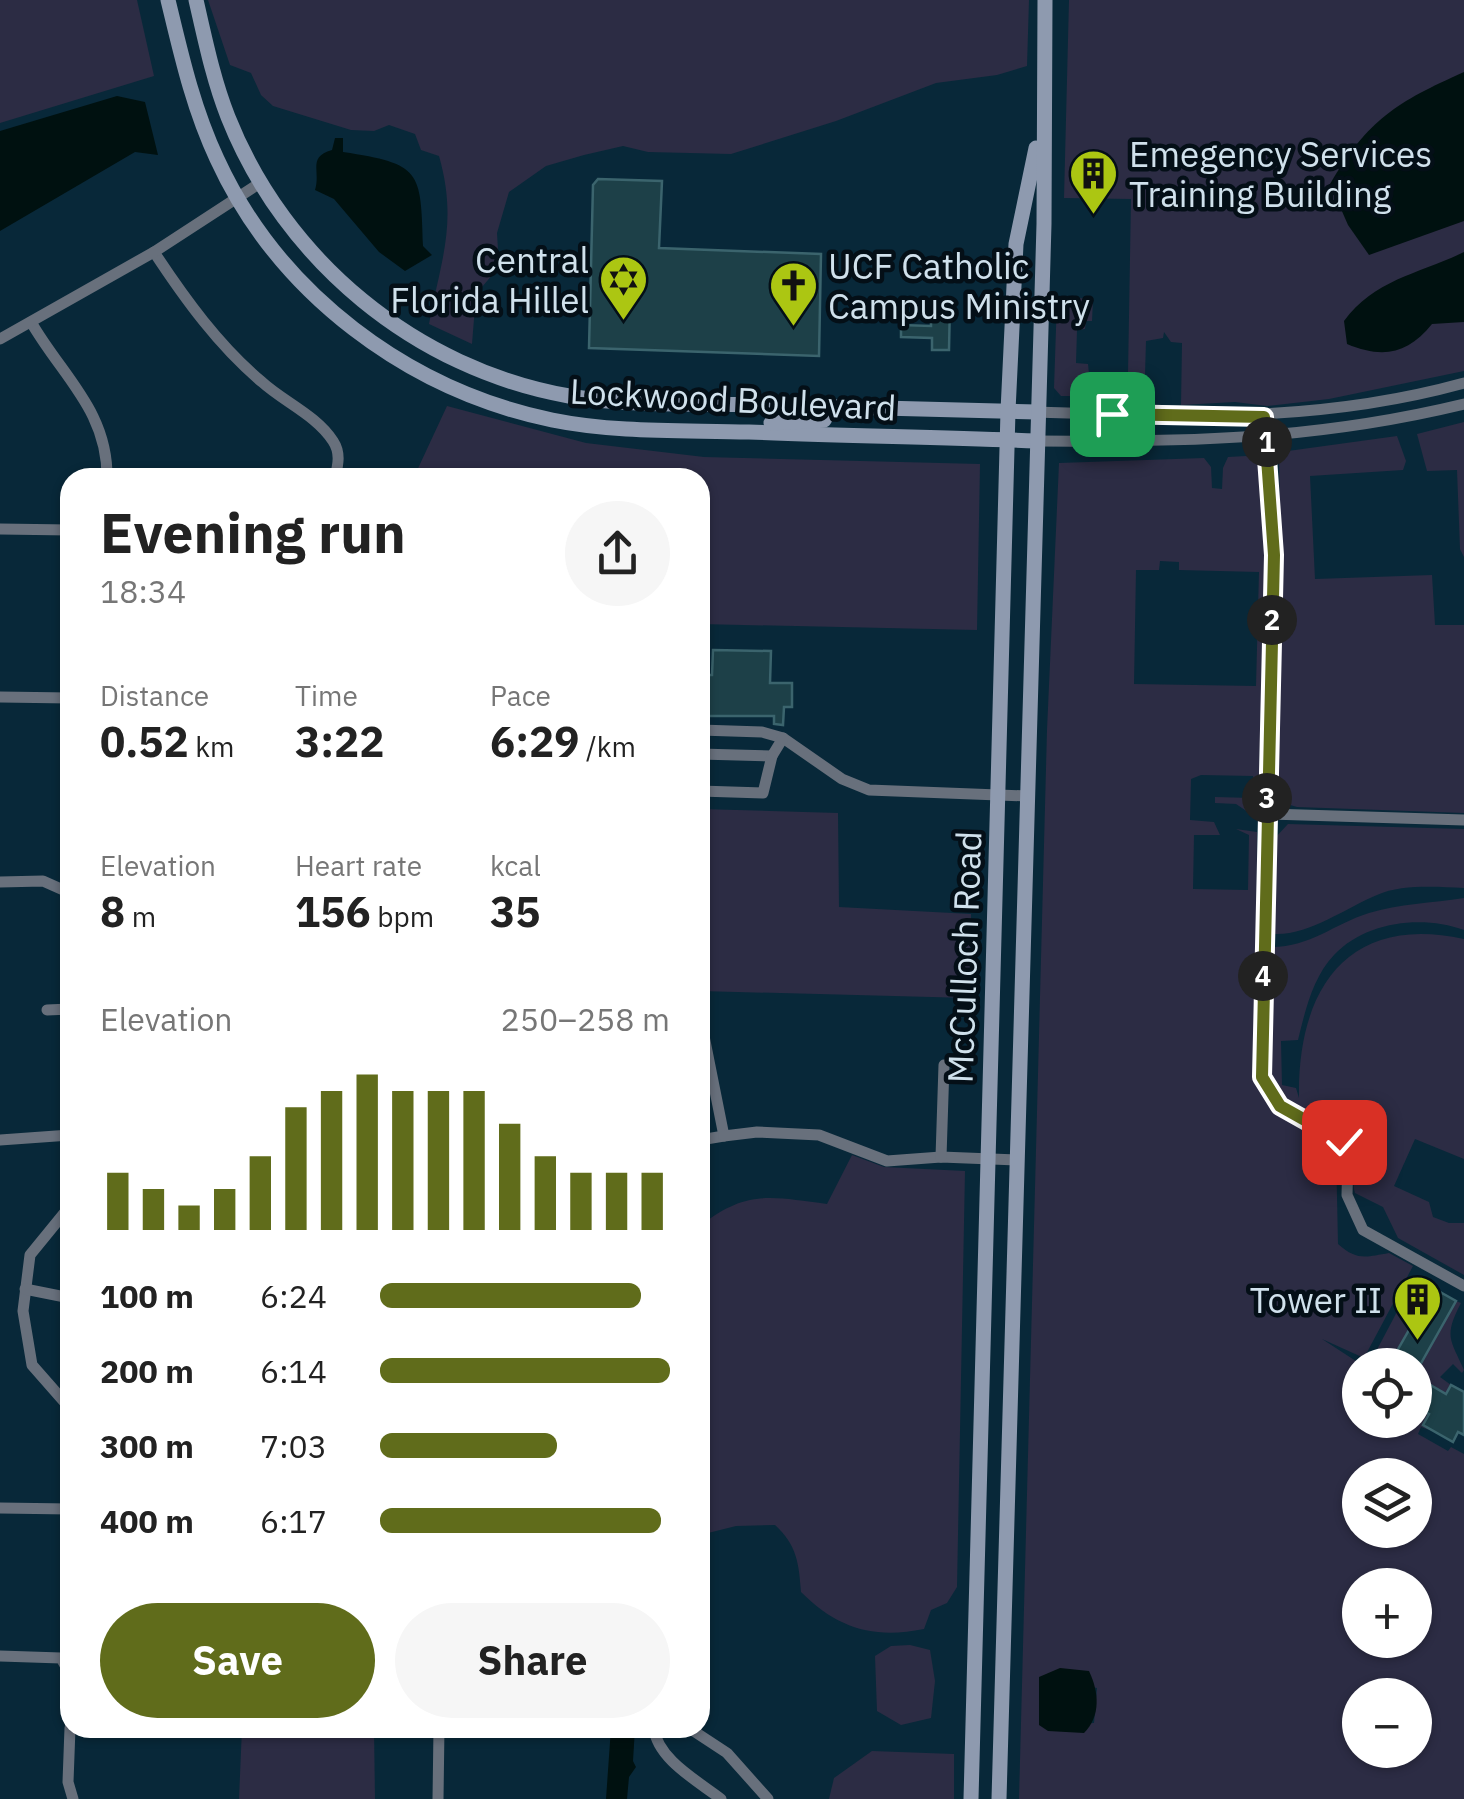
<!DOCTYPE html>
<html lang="en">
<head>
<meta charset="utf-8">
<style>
  body { margin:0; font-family:"IBM Plex Sans",sans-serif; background:#f6f6f6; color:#222; height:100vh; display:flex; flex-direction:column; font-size:38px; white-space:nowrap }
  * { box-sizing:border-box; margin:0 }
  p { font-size:32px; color:#767676 }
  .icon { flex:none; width:55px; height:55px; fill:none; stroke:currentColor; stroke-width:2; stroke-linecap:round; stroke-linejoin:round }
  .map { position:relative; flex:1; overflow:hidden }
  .details { position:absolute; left:60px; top:468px; width:650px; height:1270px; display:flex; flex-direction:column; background:#fff; border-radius:30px; box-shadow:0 2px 8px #0004 }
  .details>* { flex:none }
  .buttons { position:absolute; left:1342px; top:1348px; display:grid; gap:20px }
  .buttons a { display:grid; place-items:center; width:90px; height:90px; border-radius:50%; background:#fff; box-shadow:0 2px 8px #0004; font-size:50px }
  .pin { position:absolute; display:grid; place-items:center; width:85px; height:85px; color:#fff; margin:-42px; border-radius:20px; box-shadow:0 5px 15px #0006 }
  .km { position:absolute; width:50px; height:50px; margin:-25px; border-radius:50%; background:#222; color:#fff; font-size:28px; line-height:50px; text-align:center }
  .round { display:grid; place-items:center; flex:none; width:105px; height:105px; border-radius:52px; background:#f6f6f6 }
  .headline { display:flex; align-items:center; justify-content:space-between; height:170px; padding:0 40px }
  h1 { font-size:55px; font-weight:700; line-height:75px }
  .stats { display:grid; grid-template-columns:repeat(3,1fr); gap:15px; height:170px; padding:10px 40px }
  .stats div { display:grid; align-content:center }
  .stats b { font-size:42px; font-weight:700 }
  .stats small { font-size:28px; font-weight:400 }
  .stats p { font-size:28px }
  .chart { height:280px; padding:20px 40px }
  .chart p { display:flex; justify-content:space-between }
  .chart svg { width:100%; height:180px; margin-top:10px; stroke:#606c1b; stroke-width:6 }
  .primary-button { display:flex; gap:20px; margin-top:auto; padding:20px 40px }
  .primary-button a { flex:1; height:115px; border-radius:60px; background:#606c1b; color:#fff; font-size:40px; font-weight:700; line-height:115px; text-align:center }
  .primary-button a+a { background:#f6f6f6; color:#222 }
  ul { padding:0 40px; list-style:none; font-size:32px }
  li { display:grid; grid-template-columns:160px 120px 1fr; align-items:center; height:75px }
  li i { height:25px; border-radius:12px; background:#606c1b }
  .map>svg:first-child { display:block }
  .green { fill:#2c2c44; fill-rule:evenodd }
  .water { fill:#001110 }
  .building { fill:#1d4048; stroke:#3b646d; stroke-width:2.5 }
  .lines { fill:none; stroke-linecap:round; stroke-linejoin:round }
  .minor { stroke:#68707c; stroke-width:11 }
  .secondary { stroke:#8e9aaf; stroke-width:15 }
  .route-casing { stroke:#fff; stroke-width:20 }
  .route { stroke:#606c1b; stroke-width:12 }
  .labels { text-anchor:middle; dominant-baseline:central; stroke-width:9; stroke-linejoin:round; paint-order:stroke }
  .poi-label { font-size:35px; fill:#d0e1ec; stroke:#040f17; text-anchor:start }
  .street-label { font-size:35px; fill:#d0e1ec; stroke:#040f17 }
</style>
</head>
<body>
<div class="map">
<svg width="1464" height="1799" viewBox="0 0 1464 1799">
  <rect width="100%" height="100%" fill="#082839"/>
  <!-- green -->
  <g class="green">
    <polygon points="0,0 137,0 154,76 0,123"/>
    <path d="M208,0h821l-2,66 -30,9 -61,8 -100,38 -105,33 -83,-2 -25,-6 -39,9 -38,11 -37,26 -12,41 2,34 -23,27 -4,50 -43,-20c12,-65 29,-101 10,-168l-18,-6 -6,-16 -26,-9 -15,6 -23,-1 -78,-24 -12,-11 -10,-22 -21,-8z"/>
    <polygon points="1069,0 1464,0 1464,371 1329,399 1267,406 1235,402 1181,405 1182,343 1171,342 1164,332 1163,338 1146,341 1145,375 1128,374 1131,199 1064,198"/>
    <polygon points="1063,297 1093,299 1092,321 1086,321 1085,329 1077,330 1076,363 1088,364 1089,374 1097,379 1107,377 1090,396 1061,396 1054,388 1057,299"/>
    <polygon points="447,406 586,443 704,457 980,464 977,630 700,624 700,478 414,477"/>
    <polygon points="1464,422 1464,557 1460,549 1457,470 1427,471 1417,434"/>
    <polygon points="1397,436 1406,461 1403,470 1310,476 1315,579 1432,575 1435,625 1464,625 1464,813 1297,807 1280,802 1275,787 1281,575 1279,456 1288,451"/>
    <path d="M1246,456l13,6 7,75 -8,276 -7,1 -15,-10 -21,-1v-6l37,1 1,-22 -52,-1 -10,4 -1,41 24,2 6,13h-26l-1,54 55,1 1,-55 -13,-6 21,3 -1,250c16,36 43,41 75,60l5,7 2,95c19,17 28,13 51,9l24,13 -49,92 -42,-19 40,26 -2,55h55v-13l14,7 -6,11 12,7 -14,-5 -3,7 30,17 3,-4 13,7v345h-445l28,-1069 12,-267 145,-5 7,9 1,21 10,1 1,-21 5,-11zM1160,561l19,1v8l80,2 -3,114 -122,-2 2,-114h23zM1360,1475h55v55h-55zM1360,1585h55v55h-55zM1039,1677l58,11 -3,35 -55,2zM1360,1695h55v55h-55z"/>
    <polygon points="700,809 838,813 839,907 971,914 969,998 700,991"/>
    <path d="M1288,824l176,5v59c-27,-1 -62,-4 -87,7 -32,13 -68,41 -104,39l2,-96z"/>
    <path d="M1464,898v32c-41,-15 -98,-9 -130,25 -21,22 -29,56 -36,85l-17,1 1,44 14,3 3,10c-2,-108 48,-185 165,-159v220l-49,-20 -21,47 35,16 4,15 16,6h15v52l-66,-37 -15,-31 -28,-14c-5,-18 5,-37 -5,-54 -9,-16 -38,-22 -54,-30 -45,-24 -26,-118 -24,-162 38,0 62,-23 97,-34 30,-9 63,-10 95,-15z"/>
    <path d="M852,1155l32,12 81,4 -8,416 -10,16 -16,7 -7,19c-50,10 -86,0 -123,-37 -2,-28 -4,-47 -26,-67l-39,1 -36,9v-309c47,-37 71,-29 127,-22z"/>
    <path d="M1456,1301l5,2c-18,34 -10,37 3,67l-2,3 -9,-9 -13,13 11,8 -5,9 -31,-20z"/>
    <polygon points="1399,1308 1414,1320 1389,1365 1371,1361"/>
    <polygon points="910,1645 930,1650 935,1681 931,1718 901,1725 877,1711 875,1656 891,1646"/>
    <polygon points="242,1728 374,1729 375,1799 239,1799"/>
    <polygon points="872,1751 954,1754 954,1799 829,1799 834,1778"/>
  </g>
  <!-- water -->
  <g class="water">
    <path d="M1464,72v149l-95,34 -21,-30 -18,-41c38,-65 67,-82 134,-112z"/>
    <polygon points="117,96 145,102 158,155 135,152 0,231 0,131"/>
    <path d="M335,138h8v14c78,12 78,18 80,94l9,9 -27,16 -26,-19 -45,-53 -19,-9c6,-19 -8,-33 17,-40z"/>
    <path d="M1464,252v70l-32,2c-24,30 -49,35 -85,20l-3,-23c31,-42 75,-47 120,-69z"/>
    <path d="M1060,1668l29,3c10,21 12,45 -5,62l-36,-2 -9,-6v-48z"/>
    <polygon points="611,1728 635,1728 633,1761 636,1767 629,1777 627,1799 606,1799"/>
  </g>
  <!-- building -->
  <g class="building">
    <polygon points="598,179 662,181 659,248 821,254 819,356 589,348 593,185"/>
    <polygon points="931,302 950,302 949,350 932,350 932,338 901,337 901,325 931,326"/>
    <polygon points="713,650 771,651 770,683 792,683 792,707 784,707 783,725 774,724 774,716 701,716 700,675 712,675"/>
    <polygon points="1433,1288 1456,1301 1420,1365 1389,1365"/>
    <polygon points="1415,1376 1446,1394 1451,1385 1464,1392 1464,1435 1458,1432 1453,1442 1423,1425 1429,1414 1415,1407"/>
  </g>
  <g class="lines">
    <!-- minor -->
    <g class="minor">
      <path d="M154,252c31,47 65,94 108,130 22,20 54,33 71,59 8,12 5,24 2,37"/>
      <path d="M31,322c31,54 77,89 76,156"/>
      <polyline points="0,339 154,252 260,183"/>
      <path d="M1037,412c148,5 282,11 427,-29"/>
      <polyline points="1265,417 1274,555 1262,1077 1280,1106 1335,1133 1344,1142 1348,1155 1347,1195 1363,1230 1464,1286"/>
      <path d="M1037,441c151,1 278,-1 427,-37"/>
      <polyline points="0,529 70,530"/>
      <polyline points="0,697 70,698"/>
      <polyline points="700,730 762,732 783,738 842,779 869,790 1027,796"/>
      <polyline points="700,754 772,756 783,738"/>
      <polyline points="700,791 763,793 772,756"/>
      <polyline points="1267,814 1464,820"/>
      <polyline points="0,882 43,881 70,893"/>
      <polyline points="47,1010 70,1009"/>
      <polyline points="700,1016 724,1136 700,1140"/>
      <polyline points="724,1136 757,1132 819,1135 887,1161 941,1157 1017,1160"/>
      <polyline points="0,1140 70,1135"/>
      <polyline points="941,1157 944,1065"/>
      <polyline points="70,1206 30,1255 23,1311 32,1365 68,1406 70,1415"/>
      <polyline points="25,1289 70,1298"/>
      <polyline points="0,1508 70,1509"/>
      <polyline points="0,1656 61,1658 70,1674"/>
      <polyline points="70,1728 68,1782 73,1799"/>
      <path d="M654,1728c3,31 44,53 67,71"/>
      <polyline points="689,1728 727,1753 768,1799"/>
      <polyline points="438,1799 439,1728"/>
    </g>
    <!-- secondary -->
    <g class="secondary">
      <path d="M168,0c13,54 25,108 49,159 62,135 191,231 335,261 64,13 131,10 197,12 96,4 192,5 288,9"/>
      <path d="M196,0c9,39 17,79 32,117 57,144 188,252 341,279 64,11 131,7 196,9 91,2 181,5 272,7"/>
      <polyline points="771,423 824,420 832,407"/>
      <polyline points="971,1799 1008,411 1016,244 1036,148"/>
      <polyline points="999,1799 1044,224 1045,0"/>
    </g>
  </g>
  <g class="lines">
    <defs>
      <polyline id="route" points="1112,414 1264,417 1274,555 1262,1077 1280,1106 1344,1142"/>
    </defs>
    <!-- route casing -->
    <use href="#route" class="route-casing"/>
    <!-- route -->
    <use href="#route" class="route"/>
  </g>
  <!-- icons -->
  <defs>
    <symbol id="building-pin" viewBox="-11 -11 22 30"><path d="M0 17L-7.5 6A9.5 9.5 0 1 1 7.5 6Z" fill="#acc612" stroke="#040f17"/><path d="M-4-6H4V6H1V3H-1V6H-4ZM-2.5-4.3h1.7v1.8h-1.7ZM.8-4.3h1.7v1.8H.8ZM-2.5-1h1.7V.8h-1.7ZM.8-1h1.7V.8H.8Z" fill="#111"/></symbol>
    <symbol id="synagogue-pin" viewBox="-11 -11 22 30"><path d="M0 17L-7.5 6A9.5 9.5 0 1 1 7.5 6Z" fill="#acc612" stroke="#040f17"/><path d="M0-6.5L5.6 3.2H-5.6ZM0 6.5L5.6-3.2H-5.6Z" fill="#111"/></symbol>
    <symbol id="church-pin" viewBox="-11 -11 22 30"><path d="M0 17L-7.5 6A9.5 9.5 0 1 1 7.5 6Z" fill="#acc612" stroke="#040f17"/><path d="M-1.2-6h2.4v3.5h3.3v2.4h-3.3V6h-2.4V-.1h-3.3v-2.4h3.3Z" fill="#111"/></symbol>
  </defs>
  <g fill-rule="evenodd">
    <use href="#building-pin" x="1066" y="146" width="55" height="75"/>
    <use href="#synagogue-pin" x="596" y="252" width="55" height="75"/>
    <use href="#church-pin" x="766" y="258" width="55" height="75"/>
    <use href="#building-pin" x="1390" y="1272" width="55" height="75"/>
  </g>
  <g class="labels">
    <!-- poi labels -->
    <g class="poi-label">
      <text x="1129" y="154">Emegency Services<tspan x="1129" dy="40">Training Building</tspan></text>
      <text x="589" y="260" text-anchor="end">Central<tspan x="589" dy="40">Florida Hillel</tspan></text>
      <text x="828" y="266">UCF Catholic<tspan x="828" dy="40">Campus Ministry</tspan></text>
      <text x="1382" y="1300" text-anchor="end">Tower II</text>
    </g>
    <!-- street labels -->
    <g class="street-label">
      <text transform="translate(733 399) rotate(3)">Lockwood Boulevard</text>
      <text transform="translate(964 957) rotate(-88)">McCulloch Road</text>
    </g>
  </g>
</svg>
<div class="buttons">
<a><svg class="icon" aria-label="locate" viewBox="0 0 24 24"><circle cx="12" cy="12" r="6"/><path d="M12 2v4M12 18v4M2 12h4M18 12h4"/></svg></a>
<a><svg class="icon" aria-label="layers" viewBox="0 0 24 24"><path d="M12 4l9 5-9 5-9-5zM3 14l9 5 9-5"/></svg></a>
<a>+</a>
<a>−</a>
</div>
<div class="pin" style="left:1112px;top:414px;background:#1e9e55"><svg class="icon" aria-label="arrive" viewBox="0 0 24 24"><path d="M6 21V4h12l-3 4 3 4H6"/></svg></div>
<div class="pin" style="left:1344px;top:1142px;background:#d93025"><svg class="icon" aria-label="check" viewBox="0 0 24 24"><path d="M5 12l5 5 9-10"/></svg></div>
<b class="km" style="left:1267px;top:442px">1</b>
<b class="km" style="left:1272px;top:620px">2</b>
<b class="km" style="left:1267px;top:798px">3</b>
<b class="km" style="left:1263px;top:976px">4</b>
<section class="details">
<div class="headline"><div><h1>Evening run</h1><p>18:34</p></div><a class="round"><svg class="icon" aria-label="share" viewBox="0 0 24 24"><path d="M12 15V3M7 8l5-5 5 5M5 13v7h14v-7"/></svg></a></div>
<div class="stats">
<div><p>Distance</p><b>0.52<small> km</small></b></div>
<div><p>Time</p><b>3:22</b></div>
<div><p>Pace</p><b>6:29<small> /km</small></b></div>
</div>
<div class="stats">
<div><p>Elevation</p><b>8<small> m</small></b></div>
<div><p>Heart rate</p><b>156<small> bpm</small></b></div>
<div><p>kcal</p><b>35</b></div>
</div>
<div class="chart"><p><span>Elevation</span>250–258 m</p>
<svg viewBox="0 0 160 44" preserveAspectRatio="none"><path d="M5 44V30M15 44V34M25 44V38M35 44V34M45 44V26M55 44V14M65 44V10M75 44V6M85 44V10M95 44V10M105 44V10M115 44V18M125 44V26M135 44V30M145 44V30M155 44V30"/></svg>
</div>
<ul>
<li><b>100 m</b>6:24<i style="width:90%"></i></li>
<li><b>200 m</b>6:14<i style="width:100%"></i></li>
<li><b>300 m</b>7:03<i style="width:61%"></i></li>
<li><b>400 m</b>6:17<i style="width:97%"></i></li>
</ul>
<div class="primary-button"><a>Save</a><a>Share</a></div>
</section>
</div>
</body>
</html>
